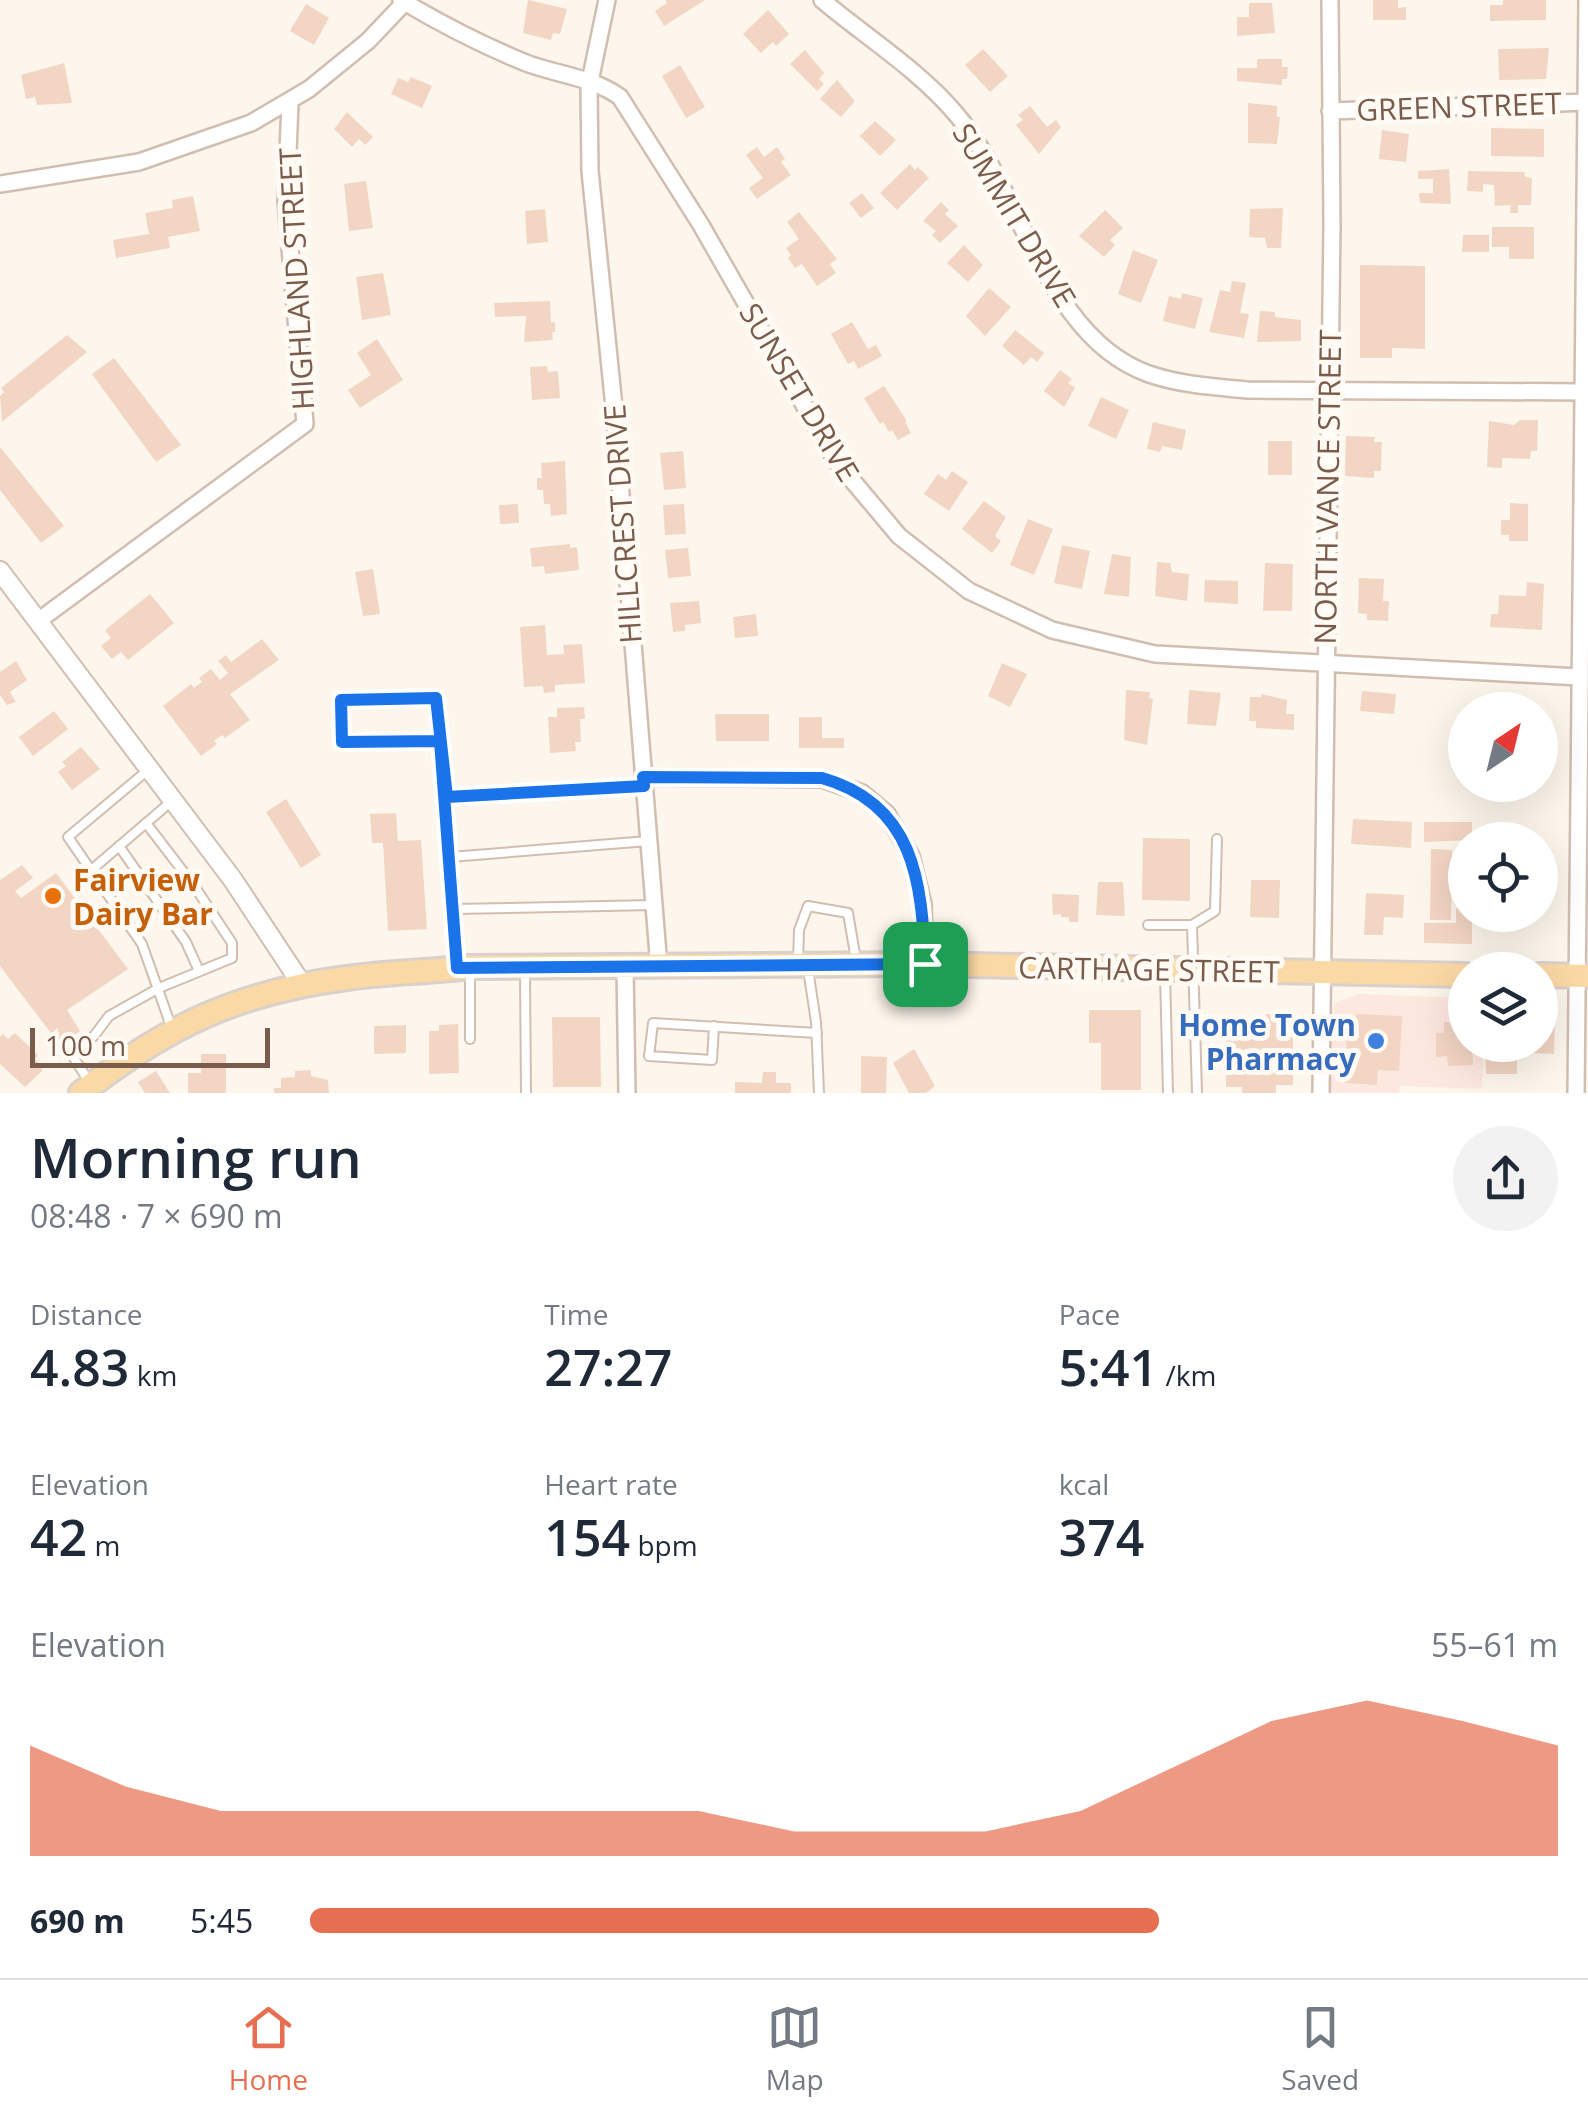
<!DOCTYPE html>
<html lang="en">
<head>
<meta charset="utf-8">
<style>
  body { margin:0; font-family:"Open Sans",sans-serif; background:#f2f2f3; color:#1f2937; height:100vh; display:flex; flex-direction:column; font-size:38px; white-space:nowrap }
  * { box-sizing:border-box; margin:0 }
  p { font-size:32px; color:#747a83 }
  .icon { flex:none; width:55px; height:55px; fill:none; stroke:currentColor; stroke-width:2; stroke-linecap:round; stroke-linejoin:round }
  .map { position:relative; height:1093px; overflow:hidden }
  .drawer { display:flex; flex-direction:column; background:#fff; flex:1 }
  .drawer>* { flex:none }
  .needle { width:65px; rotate:35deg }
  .fabs { position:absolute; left:1448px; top:692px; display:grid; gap:20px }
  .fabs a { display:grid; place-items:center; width:110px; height:110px; border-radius:50%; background:#fff; box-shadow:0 10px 40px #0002; font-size:50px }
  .scale { position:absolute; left:30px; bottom:25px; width:240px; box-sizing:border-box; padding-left:10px; border:5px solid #7a5c4d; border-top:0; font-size:28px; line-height:35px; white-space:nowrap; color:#7a5c4d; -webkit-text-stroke:8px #fffaf3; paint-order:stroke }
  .pin { position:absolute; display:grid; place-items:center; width:85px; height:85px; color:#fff; margin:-42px; border-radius:20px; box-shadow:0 5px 15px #0006 }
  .round { display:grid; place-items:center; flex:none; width:105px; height:105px; border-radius:52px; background:#f2f2f3 }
  .summary { display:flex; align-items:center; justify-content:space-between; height:170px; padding:0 30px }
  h1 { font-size:55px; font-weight:600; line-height:75px }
  .figures { display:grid; grid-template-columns:repeat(3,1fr); gap:15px; height:170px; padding:10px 30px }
  .figures div { display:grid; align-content:center }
  .figures b { font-size:50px; font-weight:600 }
  .figures small { font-size:28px; font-weight:400 }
  .figures p { font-size:28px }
  .chart { height:280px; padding:20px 30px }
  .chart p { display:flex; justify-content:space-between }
  .chart svg { width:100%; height:180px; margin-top:10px; fill:#e76f51; opacity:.7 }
  ul { padding:0 30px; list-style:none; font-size:32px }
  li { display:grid; grid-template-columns:160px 120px 1fr; align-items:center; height:75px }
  li i { height:25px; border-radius:12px; background:#e76f51 }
  .tab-bar { display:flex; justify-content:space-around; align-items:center; height:140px; border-top:2px solid #e0e1e3; background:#fff; font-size:28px; color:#747a83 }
  .tab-bar a { display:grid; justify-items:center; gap:5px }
  .tab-bar .active { color:#e76f51 }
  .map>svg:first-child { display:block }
  .commercial { fill:#fde8e0 }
  .building { fill:#f3d5c3 }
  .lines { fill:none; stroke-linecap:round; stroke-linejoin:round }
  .service-casing { stroke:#d1beb0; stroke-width:12 }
  .minor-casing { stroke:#d1beb0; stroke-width:20 }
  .tertiary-casing { stroke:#d1beb0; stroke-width:22 }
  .primary-casing { stroke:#dad1cd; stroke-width:28 }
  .service { stroke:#fff; stroke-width:8 }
  .minor { stroke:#fff; stroke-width:15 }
  .tertiary { stroke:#fff; stroke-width:18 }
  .primary { stroke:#fbd9a5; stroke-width:22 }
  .route-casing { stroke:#fff; stroke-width:20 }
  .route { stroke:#1a73e8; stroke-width:12 }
  .food-dot { fill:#e8710a; stroke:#fffaf3; stroke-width:4 }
  .shop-dot { fill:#3f7fe0; stroke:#fffaf3; stroke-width:4 }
  .labels { text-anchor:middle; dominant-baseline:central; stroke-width:10; stroke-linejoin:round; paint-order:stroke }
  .street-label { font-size:30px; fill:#7a5c4d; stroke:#fffaf3 }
  .food-label { font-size:30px; font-weight:bold; fill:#c56008; stroke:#fffaf3; text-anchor:start }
  .shop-label { font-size:30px; font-weight:bold; fill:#366cbe; stroke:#fffaf3; text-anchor:end }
</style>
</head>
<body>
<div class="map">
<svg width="1588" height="1093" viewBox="0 0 1588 1093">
  <rect width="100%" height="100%" fill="#fdf6ec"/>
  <!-- commercial -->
  <polygon class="commercial" points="1357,994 1465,998 1465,1045 1484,1045 1482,1089 1400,1086 1399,1093 1329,1093 1334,1004"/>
  <!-- building -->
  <g class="building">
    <polygon points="528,0 567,9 560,34 553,33 551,40 523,33"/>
    <polygon points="665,0 705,0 664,26 655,11 667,3"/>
    <polygon points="1373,0 1398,0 1398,8 1406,7 1406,20 1373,20"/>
    <polygon points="1503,0 1546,0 1546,20 1490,21 1490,5 1503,5"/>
    <polygon points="1249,3 1272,3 1275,33 1237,36 1237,17 1249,17"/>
    <polygon points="306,4 329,18 314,45 290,31"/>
    <polygon points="768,10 789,34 776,46 773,42 761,53 743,34"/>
    <polygon points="1549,48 1546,79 1499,80 1498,49"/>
    <polygon points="983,49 1008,76 990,92 965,65"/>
    <polygon points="805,50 824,73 819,79 824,84 817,91 790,64"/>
    <polygon points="1257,59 1282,59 1282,67 1288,67 1287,79 1282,79 1282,85 1237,81 1237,68 1257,68"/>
    <polygon points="64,63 72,103 37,105 35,97 26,99 21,75"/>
    <polygon points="680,65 705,107 686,118 662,76"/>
    <polygon points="411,77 432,86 422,108 391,94 398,78 408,82"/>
    <polygon points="837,80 855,101 841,117 820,99"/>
    <polygon points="1248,103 1277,106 1277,117 1280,117 1277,144 1248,143"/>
    <polygon points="1030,106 1047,127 1056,120 1061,127 1039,154 1016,125 1023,120 1018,115"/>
    <polygon points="347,112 373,137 365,145 359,139 352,147 334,129"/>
    <polygon points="875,121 896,140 880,156 860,136"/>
    <polygon points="1491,128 1544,129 1544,157 1491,156"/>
    <polygon points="1382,130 1409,134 1406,162 1379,159"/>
    <polygon points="757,147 764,157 777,147 785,159 781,162 791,175 757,199 749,188 763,178 746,155"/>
    <polygon points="910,164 915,170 918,167 929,178 897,210 880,193"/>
    <polygon points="1449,169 1451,204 1420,203 1419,193 1433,193 1433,179 1418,179 1418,171"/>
    <polygon points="1468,171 1524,172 1525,177 1532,178 1531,205 1518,205 1518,213 1510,213 1511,205 1495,206 1494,185 1483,184 1483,192 1467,191"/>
    <polygon points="366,181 373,228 349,231 344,184"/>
    <polygon points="862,193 874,208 861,218 849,203"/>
    <polygon points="193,196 200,231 168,237 170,248 116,258 113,240 149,234 145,213 173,208 172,200"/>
    <polygon points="941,202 949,210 945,214 958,226 940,243 932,235 936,231 923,221"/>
    <polygon points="1283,208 1281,248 1267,248 1265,238 1249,237 1250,209"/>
    <polygon points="545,209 548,242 527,244 525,211"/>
    <polygon points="1105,210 1123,228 1110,240 1115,245 1104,257 1079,236"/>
    <polygon points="799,212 837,259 830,264 836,273 817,286 802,264 795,268 788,258 791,255 786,248 799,239 787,222"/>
    <polygon points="1492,227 1534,227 1534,259 1509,259 1509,247 1492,247"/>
    <polygon points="1463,235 1489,235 1489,252 1462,252"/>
    <polygon points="964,245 983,265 968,282 947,263"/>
    <polygon points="1133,250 1158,260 1141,303 1118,294"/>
    <polygon points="1360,265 1425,266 1425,349 1392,348 1392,358 1360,358"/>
    <polygon points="383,273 391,315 362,320 356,277"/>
    <polygon points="1232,281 1246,283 1240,313 1249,314 1244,338 1209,332 1220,290 1230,292"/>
    <polygon points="989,288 1011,307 985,336 966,316"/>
    <polygon points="1182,293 1203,298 1195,329 1163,321 1169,296 1181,299"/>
    <polygon points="550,301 551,323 555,322 555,332 552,332 553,340 524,342 526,316 495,317 494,303"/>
    <polygon points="1260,311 1275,312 1275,317 1301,320 1301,341 1257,342"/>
    <polygon points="852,322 868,349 876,345 882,356 858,369 854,361 848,364 831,334"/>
    <polygon points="1015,330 1044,353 1037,362 1031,357 1024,365 1002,346"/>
    <polygon points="67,335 87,352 2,422 0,396 4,392 1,388"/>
    <polygon points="377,339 403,380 360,408 348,390 371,375 357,353"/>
    <polygon points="114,358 181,445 156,462 92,374"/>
    <polygon points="547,366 548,372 558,371 560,398 532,400 530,367"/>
    <polygon points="1060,370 1072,379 1068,383 1075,388 1064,407 1044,391"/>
    <polygon points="884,386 907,421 905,422 911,433 898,440 892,430 889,432 883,422 880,424 864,398"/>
    <polygon points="1101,397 1129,410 1116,439 1088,426"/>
    <polygon points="1520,420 1538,420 1537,451 1531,451 1530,459 1502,458 1502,468 1487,467 1489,421 1514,425"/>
    <polygon points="1153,422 1186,430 1182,450 1162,446 1160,452 1147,449"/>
    <polygon points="1346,436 1375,437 1374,442 1382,442 1381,471 1374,471 1374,478 1345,476"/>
    <rect x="1268" y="441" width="24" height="34"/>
    <polygon points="0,447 64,526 41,543 0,490"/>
    <polygon points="683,451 686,488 664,490 660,453"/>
    <polygon points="565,461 567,514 551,516 550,504 544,504 543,490 537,490 537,478 542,478 541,463"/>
    <polygon points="952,471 968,482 949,511 924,494 938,474 946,480"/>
    <polygon points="984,501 1006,517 995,536 1001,541 992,553 962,529"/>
    <polygon points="1510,503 1528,504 1528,541 1509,541 1509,535 1501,535 1501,520 1510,520"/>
    <polygon points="518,504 519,523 500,524 499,505"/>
    <polygon points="684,504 686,534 665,535 663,505"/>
    <polygon points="1028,519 1053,529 1034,575 1010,565"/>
    <polygon points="570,544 570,548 577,547 579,570 545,574 544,566 532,567 530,548"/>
    <polygon points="1062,545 1090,551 1082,589 1054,583"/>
    <polygon points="688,548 691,576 668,578 665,550"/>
    <polygon points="1112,554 1131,557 1129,597 1104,594"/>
    <polygon points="1157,562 1170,563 1172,572 1189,574 1187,601 1155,596"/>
    <polygon points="1265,563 1293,564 1292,611 1263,611"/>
    <polygon points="373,569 380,614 363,616 355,572"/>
    <polygon points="1359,578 1384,579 1383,601 1389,601 1388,621 1367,620 1367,614 1358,613"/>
    <polygon points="1205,580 1238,581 1238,604 1204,602"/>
    <polygon points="1527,582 1544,584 1542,630 1490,627 1491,614 1498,614 1499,595 1526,596"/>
    <polygon points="150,594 174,623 128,660 121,652 112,659 101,646 111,638 105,630"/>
    <polygon points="699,601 701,623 685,625 685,631 673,632 670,603"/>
    <polygon points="756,614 758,636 735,638 733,617"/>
    <polygon points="545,625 547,655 564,654 563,645 582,644 585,683 555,685 555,692 544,693 543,686 524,687 520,627"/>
    <polygon points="262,639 279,660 230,694 250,720 225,738 222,735 214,741 217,744 201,756 163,706 191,684 194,688 202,682 199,678 211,669 220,680 228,673 218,661 226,655 231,662"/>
    <polygon points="16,661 27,680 10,692 16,702 7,705 0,695 0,672"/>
    <polygon points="1002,663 1027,674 1010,707 988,696"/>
    <polygon points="1126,690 1150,692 1149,698 1153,699 1147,745 1124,740"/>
    <polygon points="1189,690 1221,693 1216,726 1187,724"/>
    <polygon points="1362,691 1396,694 1394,714 1360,711"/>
    <polygon points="1261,694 1287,700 1286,714 1294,714 1294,730 1256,728 1256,721 1249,721 1250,697 1261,697"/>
    <polygon points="584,707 585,719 580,719 581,742 575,742 576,751 550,753 548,717 557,717 557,708"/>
    <polygon points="54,711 68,729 33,756 19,737"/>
    <polygon points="715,714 769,714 769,741 716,741"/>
    <polygon points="799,717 822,717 822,738 844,738 844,748 799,748"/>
    <polygon points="81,747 100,769 72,790 58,772 66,766 62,762"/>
    <polygon points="286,799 321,855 301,868 266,812"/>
    <polygon points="396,813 398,841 421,840 427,929 388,931 383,843 372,843 370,814"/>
    <polygon points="1353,819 1412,822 1411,848 1351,844"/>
    <polygon points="1424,822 1472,822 1472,840 1424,842"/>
    <polygon points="1143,838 1190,839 1190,901 1142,900"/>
    <polygon points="1431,849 1452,850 1451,920 1430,920"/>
    <polygon points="22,865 33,878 15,891 21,898 56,873 128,969 67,1010 80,1031 60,1045 0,966 0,880"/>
    <polygon points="1251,880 1280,880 1279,918 1250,917"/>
    <polygon points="1098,882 1123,882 1125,916 1096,915"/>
    <polygon points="1366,893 1404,895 1403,918 1384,917 1383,935 1364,935"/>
    <polygon points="1052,894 1079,895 1078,922 1069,922 1069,917 1061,917 1061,914 1053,915"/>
    <polygon points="1456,908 1465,908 1465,915 1472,915 1472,944 1424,943 1424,923 1456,923"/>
    <polygon points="1089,1010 1141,1010 1141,1090 1101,1090 1101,1043 1089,1043"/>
    <polygon points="1266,1014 1274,1014 1274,1018 1293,1019 1293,1085 1276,1085 1276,1093 1242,1093 1242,1087 1226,1087 1226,1066 1223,1066 1223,1055 1226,1055 1226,1018 1266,1018"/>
    <polygon points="1356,1014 1402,1016 1399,1071 1378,1070 1377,1085 1345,1083 1347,1031 1356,1031"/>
    <polygon points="552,1017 600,1017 601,1087 553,1087"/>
    <polygon points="1540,1018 1555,1018 1554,1054 1530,1053 1530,1045 1540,1045"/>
    <polygon points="1444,1022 1465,1022 1465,1045 1472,1045 1473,1065 1448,1066 1447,1056 1436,1057 1436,1033 1444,1033"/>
    <polygon points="458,1024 459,1073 429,1074 429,1031 439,1031 439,1025"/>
    <polygon points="406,1025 406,1053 374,1054 374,1026"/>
    <polygon points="15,1033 38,1055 35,1059 42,1065 42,1071 25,1087 0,1064 0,1037 3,1034 8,1039"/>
    <polygon points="1485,1045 1517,1045 1517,1074 1486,1074"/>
    <polygon points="914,1049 935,1086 926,1093 909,1093 893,1063"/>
    <polygon points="201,1054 226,1054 226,1093 188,1093 188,1073 201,1073"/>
    <polygon points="861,1056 887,1057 886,1093 861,1093"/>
    <polygon points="311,1070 311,1076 328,1080 329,1093 274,1093 274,1088 281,1088 281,1078 295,1077 295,1071"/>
    <polygon points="156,1071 170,1093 145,1093 138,1082"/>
    <polygon points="763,1072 776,1072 776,1083 791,1083 791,1093 735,1093 735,1082 762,1083"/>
  </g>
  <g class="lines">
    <defs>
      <g id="service">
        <polyline points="440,741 342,742 341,700 435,698 447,797"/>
        <polyline points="148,770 68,837 142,944 172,1029"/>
        <polyline points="119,846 186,942 199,971"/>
        <polyline points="450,857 648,841"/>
        <polyline points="89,872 173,800"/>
        <polyline points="454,909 654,905"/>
        <polyline points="1148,925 1192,925"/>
        <polyline points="798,961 799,930 808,906 848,913 856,960"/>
        <polyline points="457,964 447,797 644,786"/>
        <polyline points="808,969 816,1022 819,1093"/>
        <polyline points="525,971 526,1093"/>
        <polyline points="1165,974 1168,1093"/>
        <polyline points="714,1026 712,1060 649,1056 653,1023 817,1033"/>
        <polyline points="470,1039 470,971"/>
        <polyline points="90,1083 72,1055 94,1036 109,1016 159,988 232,958 232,943 195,887 146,823"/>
        <polyline points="1197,1093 1192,925 1215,911 1217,839"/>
      </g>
      <g id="minor">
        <path d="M401,0c40,24 81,45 125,63 32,12 66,14 94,34l81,128 135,236 63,75 70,55 83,39 103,24 424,23"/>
        <polyline points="607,0 589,86 590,171 614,407 659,967"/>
        <path d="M822,0c44,37 97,70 134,114 66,77 89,223 193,260 32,11 66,13 98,16l341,2"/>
        <polyline points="1330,111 1588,102"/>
        <polyline points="0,184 139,162 251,123 309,89 368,41 405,2"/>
        <polyline points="38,621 305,424 286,201 290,103"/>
        <polyline points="643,777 822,779 862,793 887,814 911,856 923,904 925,964"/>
        <polyline points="625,967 627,1093"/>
        <polyline points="1321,1093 1332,225 1330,0"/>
        <polyline points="1576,1093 1587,0"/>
      </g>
      <polyline id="tertiary" points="0,571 233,880 303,986"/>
      <g id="primary">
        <polyline points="1540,975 1588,976"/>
        <path d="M81,1093c86,-67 157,-101 266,-115 41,-6 82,-6 123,-11l455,-3 540,11"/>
      </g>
    </defs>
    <!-- service casing -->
    <use href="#service" class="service-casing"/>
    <!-- minor casing -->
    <use href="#minor" class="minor-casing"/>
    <!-- tertiary casing -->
    <use href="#tertiary" class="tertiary-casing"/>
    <!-- primary casing -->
    <use href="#primary" class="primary-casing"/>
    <!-- service -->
    <use href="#service" class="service"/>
    <!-- minor -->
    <use href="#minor" class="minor"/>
    <!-- tertiary -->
    <use href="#tertiary" class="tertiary"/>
    <!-- primary -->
    <use href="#primary" class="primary"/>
  </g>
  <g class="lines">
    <defs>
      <path id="route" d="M925,964c-3,-83 -11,-160 -103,-186l-179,-1 1,9 -197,11 -11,-99 -95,2 1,42 98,-1 17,227 468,-4"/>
    </defs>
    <!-- route casing -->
    <use href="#route" class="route-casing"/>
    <!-- route -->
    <use href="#route" class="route"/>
  </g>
  <!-- markers -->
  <circle class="food-dot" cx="53" cy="896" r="10"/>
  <circle class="shop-dot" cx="1376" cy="1041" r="10"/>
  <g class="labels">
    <!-- street labels -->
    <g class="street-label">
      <text transform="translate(1459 106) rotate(-2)">GREEN STREET</text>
      <text transform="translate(1015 215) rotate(59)">SUMMIT DRIVE</text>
      <text transform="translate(296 279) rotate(-93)">HIGHLAND STREET</text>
      <text transform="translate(800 392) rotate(59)">SUNSET DRIVE</text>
      <text transform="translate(1327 487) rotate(-89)">NORTH VANCE STREET</text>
      <text transform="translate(622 524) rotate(-94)">HILLCREST DRIVE</text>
      <text transform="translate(1149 969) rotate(1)">CARTHAGE STREET</text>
    </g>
    <!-- food labels -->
    <g class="food-label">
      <text x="73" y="879">Fairview<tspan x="73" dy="34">Dairy Bar</tspan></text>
    </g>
    <!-- shop labels -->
    <g class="shop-label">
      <text x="1356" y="1024">Home Town<tspan x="1356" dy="34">Pharmacy</tspan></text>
    </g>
  </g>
</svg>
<div class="fabs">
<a><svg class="needle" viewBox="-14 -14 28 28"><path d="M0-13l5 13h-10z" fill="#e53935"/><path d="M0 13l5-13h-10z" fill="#747a83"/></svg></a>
<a><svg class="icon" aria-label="locate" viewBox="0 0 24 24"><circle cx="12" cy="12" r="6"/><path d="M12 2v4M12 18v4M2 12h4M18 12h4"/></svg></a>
<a><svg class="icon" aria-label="layers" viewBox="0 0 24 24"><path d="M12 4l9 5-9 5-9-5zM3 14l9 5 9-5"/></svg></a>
</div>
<div class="scale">100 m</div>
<div class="pin" style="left:925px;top:964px;background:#1e9e55"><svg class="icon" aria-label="arrive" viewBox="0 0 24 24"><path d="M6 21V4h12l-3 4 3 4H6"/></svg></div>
</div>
<section class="drawer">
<div class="summary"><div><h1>Morning run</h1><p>08:48 · 7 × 690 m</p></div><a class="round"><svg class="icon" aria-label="share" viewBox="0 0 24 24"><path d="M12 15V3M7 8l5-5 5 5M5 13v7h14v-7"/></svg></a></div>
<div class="figures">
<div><p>Distance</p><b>4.83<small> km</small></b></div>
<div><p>Time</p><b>27:27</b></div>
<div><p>Pace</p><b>5:41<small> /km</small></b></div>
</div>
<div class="figures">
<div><p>Elevation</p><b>42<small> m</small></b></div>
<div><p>Heart rate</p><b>154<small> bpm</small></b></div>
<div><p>kcal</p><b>374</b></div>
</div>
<div class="chart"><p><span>Elevation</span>55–61 m</p>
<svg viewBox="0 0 160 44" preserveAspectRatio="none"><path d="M0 44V17L10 27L20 33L30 33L40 33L50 33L60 33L70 33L80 38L90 38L100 38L110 33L120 22L130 11L140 6L150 11L160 17V44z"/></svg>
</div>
<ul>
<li><b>690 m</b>5:45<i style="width:68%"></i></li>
</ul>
</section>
<nav class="tab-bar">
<a class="active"><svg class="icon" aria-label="home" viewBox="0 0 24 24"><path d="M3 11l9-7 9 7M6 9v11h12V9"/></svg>Home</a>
<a><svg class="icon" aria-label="map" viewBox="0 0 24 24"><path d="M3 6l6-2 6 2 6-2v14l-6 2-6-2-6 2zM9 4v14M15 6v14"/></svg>Map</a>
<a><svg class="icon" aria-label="saved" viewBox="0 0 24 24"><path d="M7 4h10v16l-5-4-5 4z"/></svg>Saved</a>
</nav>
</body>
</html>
